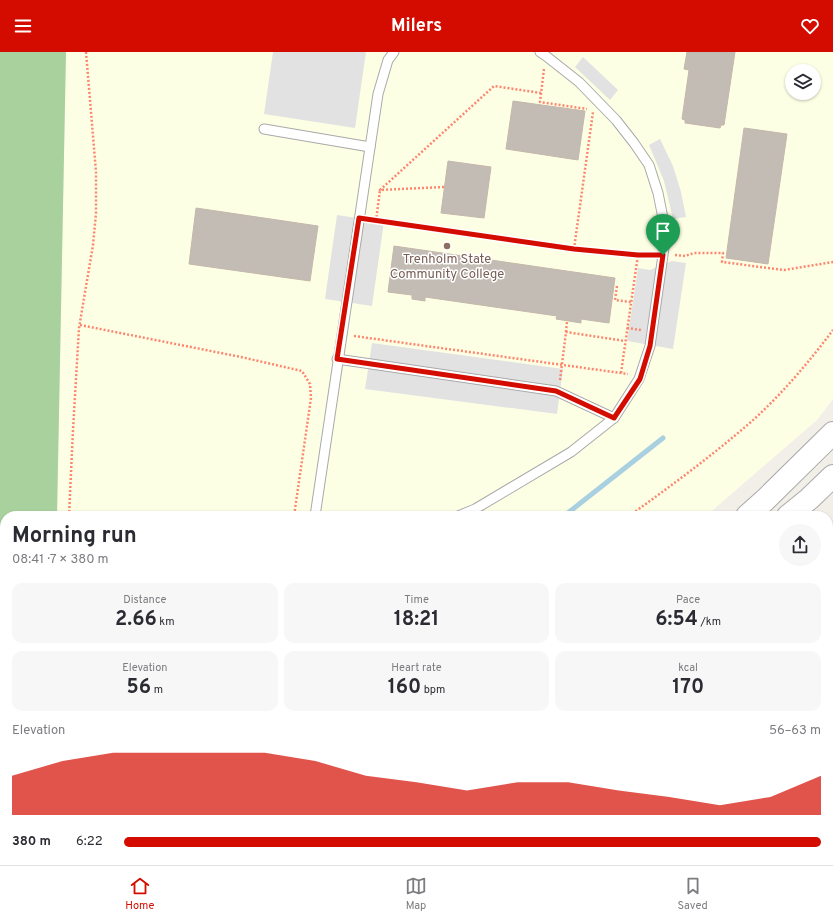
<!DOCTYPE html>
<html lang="en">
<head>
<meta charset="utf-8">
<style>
  body { margin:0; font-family:Overpass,sans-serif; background:#f7f7f7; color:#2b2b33; height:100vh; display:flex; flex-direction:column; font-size:15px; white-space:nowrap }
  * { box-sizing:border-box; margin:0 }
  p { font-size:13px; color:#7c7c81 }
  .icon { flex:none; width:22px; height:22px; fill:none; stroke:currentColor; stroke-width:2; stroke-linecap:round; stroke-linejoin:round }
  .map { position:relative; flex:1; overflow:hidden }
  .drawer { position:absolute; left:0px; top:459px; width:833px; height:354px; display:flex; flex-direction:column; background:#fff; border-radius:16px 16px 0 0; box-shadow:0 1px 3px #0004 }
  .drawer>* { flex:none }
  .tools { position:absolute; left:785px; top:12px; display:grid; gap:8px }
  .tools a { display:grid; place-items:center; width:36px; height:36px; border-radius:50%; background:#fff; box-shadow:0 1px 3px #0004; font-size:20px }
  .pin { position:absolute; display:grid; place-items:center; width:34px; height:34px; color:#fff; margin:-41px -17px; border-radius:50% 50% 50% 0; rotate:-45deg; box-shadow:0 0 4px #0007 }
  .pin .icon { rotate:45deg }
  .round { display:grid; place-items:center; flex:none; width:42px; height:42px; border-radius:21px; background:#f7f7f7 }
  .overview { display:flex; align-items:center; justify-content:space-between; height:68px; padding:0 12px }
  h1 { font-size:22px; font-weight:700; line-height:30px }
  .figures { display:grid; grid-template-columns:repeat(3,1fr); gap:6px; height:68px; padding:4px 12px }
  .figures div { display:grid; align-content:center; border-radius:10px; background:#f7f7f7; text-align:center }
  .figures b { font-size:20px; font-weight:700 }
  .figures small { font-size:11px; font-weight:400 }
  .figures p { font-size:11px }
  .chart { height:112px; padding:8px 12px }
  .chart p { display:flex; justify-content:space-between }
  .chart svg { width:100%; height:72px; margin-top:4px; fill:#d40c00; opacity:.7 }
  ul { padding:0 12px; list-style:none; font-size:13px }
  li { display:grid; grid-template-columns:64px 48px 1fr; align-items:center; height:30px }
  li i { height:10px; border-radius:5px; background:#d40c00 }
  header { display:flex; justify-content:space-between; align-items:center; height:52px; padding:0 12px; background:#d40c00; color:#fff; font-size:18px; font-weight:700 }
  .tabs { display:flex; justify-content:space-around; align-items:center; height:56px; border-top:1px solid #e1e1e2; background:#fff; font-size:11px; color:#7c7c81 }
  .tabs a { display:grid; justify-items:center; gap:2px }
  .tabs .active { color:#d40c00 }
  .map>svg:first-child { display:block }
  .industrial { fill:#ebdbe7 }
  .education { fill:#fdffe5; fill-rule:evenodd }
  .forest { fill:#a9d19d }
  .parking { fill:#e2e2e2 }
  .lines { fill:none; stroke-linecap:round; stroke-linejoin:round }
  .stream { stroke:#a9d0e0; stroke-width:5 }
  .building { fill:#c3bcb5; stroke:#c4b7aa }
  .service-casing { stroke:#a9a9a9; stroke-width:11 }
  .tertiary-casing { stroke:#a9a9a9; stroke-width:24 }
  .path { stroke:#fc8670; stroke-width:2.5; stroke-dasharray:2 2; stroke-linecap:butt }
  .service { stroke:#fff; stroke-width:9 }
  .tertiary { stroke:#fff; stroke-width:22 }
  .route-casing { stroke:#fff; stroke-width:8 }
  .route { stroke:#d40c00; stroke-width:5 }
  .education-dot { fill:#8d6e63; stroke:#fff; stroke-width:1.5 }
  .labels { text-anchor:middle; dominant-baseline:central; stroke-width:3; stroke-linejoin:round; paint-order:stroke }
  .education-label { font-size:13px; fill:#785e54; stroke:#fff }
</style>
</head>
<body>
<header><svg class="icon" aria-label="menu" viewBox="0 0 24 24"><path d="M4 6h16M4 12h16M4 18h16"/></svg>Milers<svg class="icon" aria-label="heart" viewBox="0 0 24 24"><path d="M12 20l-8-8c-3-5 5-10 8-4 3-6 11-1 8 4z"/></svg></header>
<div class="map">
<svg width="833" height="813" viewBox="0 0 833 813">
  <rect width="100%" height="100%" fill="#f2efe9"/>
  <!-- industrial -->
  <polygon class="industrial" points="828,720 833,720 833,813 441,813 442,808 828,808"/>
  <!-- education -->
  <path class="education" d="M66,0h767v347l-16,21 -111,96h-649zM792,19h22v22h-22z"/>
  <!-- forest -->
  <g class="forest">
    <polygon points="0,0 66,0 57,464 5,464 5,599 0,599"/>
    <polygon points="404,808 442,808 441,813 325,813"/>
  </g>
  <!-- parking -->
  <g class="parking">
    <polygon points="273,0 366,0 355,76 264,62"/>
    <polygon points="583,5 618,38 610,48 575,15"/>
    <polygon points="660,87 673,114 681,140 686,165 673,167 664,129 649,93"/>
    <polygon points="337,163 384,170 372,254 325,247"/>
    <polygon points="672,209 686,211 673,297 627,289 638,216 650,218"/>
    <polygon points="372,291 563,317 557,362 365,337"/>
  </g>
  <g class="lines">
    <!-- stream -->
    <polyline class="stream" points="564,464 663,386"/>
  </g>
  <!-- building -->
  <g class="building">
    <polygon points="687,0 735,0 724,73 721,73 720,76 685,71 685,68 682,67 689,18 684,17"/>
    <polygon points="513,49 585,59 578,108 506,97"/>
    <polygon points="744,76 787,82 768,212 726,206"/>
    <polygon points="448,109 491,115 484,166 441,161"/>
    <polygon points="196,156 318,174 310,229 189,212"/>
    <polygon points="394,194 615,226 609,271 581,267 581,271 556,267 557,264 425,245 425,249 412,247 412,243 388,240"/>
  </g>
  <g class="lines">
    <defs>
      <g id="service">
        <polyline points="264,77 370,95"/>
        <polyline points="337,307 556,339 614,366"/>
        <polyline points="315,464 378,42 388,8 394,0"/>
        <polyline points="458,464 475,457 571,400 614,366 639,327 650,294 664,196 663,166 658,141 649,113 634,91 616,68 579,30 546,4 540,0"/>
        <polyline points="828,781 833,780"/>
      </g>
      <g id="tertiary">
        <polyline points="747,464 765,448 833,381"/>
        <polyline points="788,464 809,447 833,424"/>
        <polyline points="828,569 833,583"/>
        <polyline points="828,669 833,671"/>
        <polyline points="828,707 833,692"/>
        <polyline points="0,709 5,708"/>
        <polyline points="794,813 796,808"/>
      </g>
    </defs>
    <!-- service casing -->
    <use href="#service" class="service-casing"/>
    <!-- tertiary casing -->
    <use href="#tertiary" class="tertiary-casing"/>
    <!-- path -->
    <g class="path">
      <polyline points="544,17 540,50 587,57"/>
      <polyline points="444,135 380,138 494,34 541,41"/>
      <polyline points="371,168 574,197 638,203 652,203"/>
      <polyline points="376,169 380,138"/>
      <polyline points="574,197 593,60"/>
      <polyline points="675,203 685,204 694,201 723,201 722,210 784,218 833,210"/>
      <polyline points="617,234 615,248 631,250"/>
      <polyline points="80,273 241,305 302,319 310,332 311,346 294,464"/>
      <polyline points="627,276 641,278"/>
      <polyline points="566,280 567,269"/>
      <polyline points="354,284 628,322"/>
      <polyline points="621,321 638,203"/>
      <polyline points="560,328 566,280 625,289"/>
      <polyline points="69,464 73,378 79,276 93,193 96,161 96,120 86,0"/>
      <path d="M629,464c42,-30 84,-61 123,-95 30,-27 57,-59 81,-91"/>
    </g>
    <!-- service -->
    <use href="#service" class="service"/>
    <!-- tertiary -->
    <use href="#tertiary" class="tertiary"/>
  </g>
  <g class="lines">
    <defs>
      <polygon id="route" points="359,166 574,197 638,203 663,203 650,294 640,327 614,366 556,339 337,307"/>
    </defs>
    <!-- route casing -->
    <use href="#route" class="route-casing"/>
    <!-- route -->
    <use href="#route" class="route"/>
  </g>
  <!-- markers -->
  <circle class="education-dot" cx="447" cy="194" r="4"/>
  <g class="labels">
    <!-- education labels -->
    <g class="education-label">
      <text x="447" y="208">Trenholm State<tspan x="447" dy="15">Community College</tspan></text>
    </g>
  </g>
</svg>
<div class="tools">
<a><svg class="icon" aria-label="layers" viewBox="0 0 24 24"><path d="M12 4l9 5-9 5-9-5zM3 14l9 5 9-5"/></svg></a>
</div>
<div class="pin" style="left:663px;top:203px;background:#1e9e55"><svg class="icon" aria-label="arrive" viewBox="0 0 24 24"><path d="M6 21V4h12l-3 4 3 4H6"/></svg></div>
<section class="drawer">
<div class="overview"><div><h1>Morning run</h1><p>08:41 · 7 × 380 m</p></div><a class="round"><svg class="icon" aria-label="share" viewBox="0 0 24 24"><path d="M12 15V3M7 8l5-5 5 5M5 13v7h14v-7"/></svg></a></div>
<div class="figures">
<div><p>Distance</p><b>2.66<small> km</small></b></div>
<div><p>Time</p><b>18:21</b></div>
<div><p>Pace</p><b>6:54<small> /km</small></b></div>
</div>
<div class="figures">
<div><p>Elevation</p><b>56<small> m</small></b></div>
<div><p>Heart rate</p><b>160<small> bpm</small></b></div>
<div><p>kcal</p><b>170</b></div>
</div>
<div class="chart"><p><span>Elevation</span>56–63 m</p>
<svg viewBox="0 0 160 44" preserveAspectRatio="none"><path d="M0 44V20L10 11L20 6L30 6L40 6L50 6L60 11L70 20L80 24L90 29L100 24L110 24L120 29L130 33L140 38L150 33L160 20V44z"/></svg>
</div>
<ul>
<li><b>380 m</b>6:22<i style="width:100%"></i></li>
</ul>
</section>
</div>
<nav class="tabs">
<a class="active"><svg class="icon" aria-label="home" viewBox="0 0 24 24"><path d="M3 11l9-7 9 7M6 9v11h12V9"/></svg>Home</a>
<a><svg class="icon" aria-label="map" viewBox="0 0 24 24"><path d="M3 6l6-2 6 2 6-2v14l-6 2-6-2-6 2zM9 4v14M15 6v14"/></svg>Map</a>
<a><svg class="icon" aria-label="saved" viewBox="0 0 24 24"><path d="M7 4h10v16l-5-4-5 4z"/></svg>Saved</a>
</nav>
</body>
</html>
